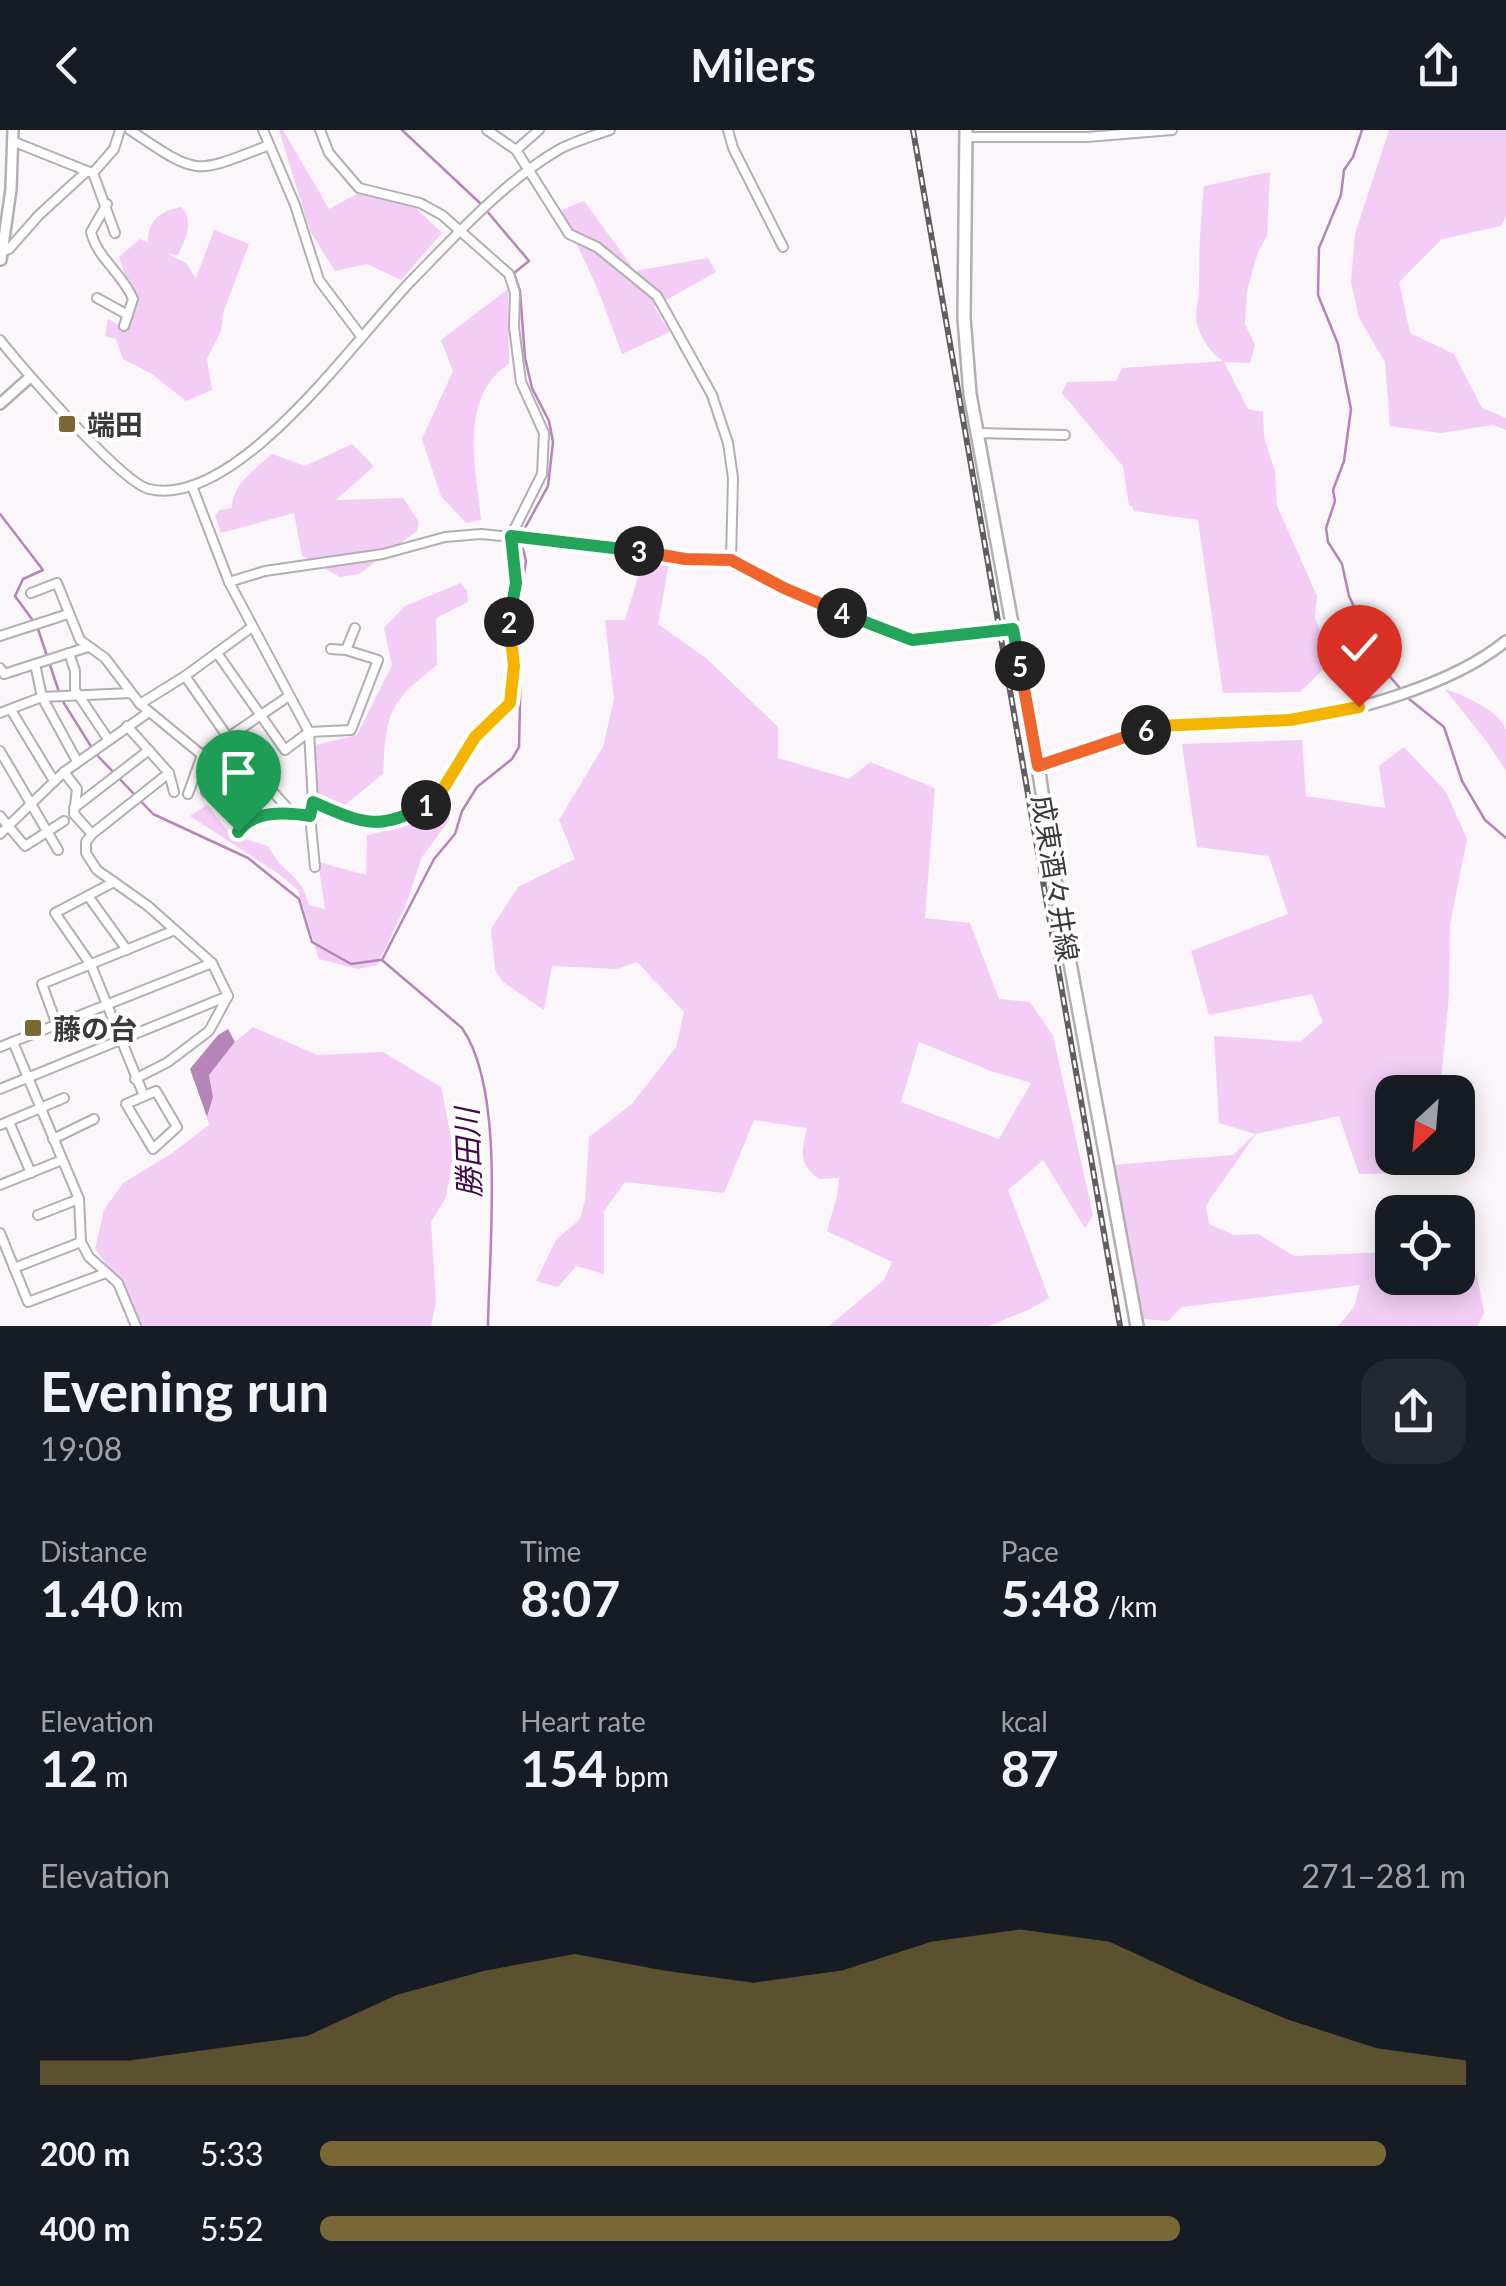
<!DOCTYPE html>
<html lang="en">
<head>
<meta charset="utf-8">
<style>
  body { margin:0; font-family:Lato,"Noto Sans JP",sans-serif; background:#242831; color:#f1f3f6; height:100vh; display:flex; flex-direction:column; font-size:38px; white-space:nowrap }
  * { box-sizing:border-box; margin:0 }
  p { font-size:32px; color:#9ea1a6 }
  .icon { flex:none; width:55px; height:55px; fill:none; stroke:currentColor; stroke-width:2; stroke-linecap:round; stroke-linejoin:round }
  .map { position:relative; height:1196px; overflow:hidden }
  .details { display:flex; flex-direction:column; background:#171b24; flex:1 }
  .details>* { flex:none }
  .needle { width:65px; rotate:206deg }
  .controls { position:absolute; left:1375px; top:945px; display:grid; gap:20px }
  .controls a { display:grid; place-items:center; width:100px; height:100px; border-radius:20px; background:#171b24; box-shadow:0 5px 25px #0003; font-size:50px }
  .pin { position:absolute; display:grid; place-items:center; width:85px; height:85px; color:#fff; margin:-102px -42px; border-radius:50% 50% 50% 0; rotate:-45deg; box-shadow:0 0 10px #0007 }
  .pin .icon { rotate:45deg }
  .km { position:absolute; width:50px; height:50px; margin:-25px; border-radius:50%; background:#222; color:#fff; font-size:28px; line-height:50px; text-align:center }
  .round { display:grid; place-items:center; flex:none; width:105px; height:105px; border-radius:30px; background:#242831 }
  .headline { display:flex; align-items:center; justify-content:space-between; height:170px; padding:0 40px }
  h1 { font-size:55px; font-weight:700; line-height:75px }
  .stats { display:grid; grid-template-columns:repeat(3,1fr); gap:15px; height:170px; padding:10px 40px }
  .stats div { display:grid; align-content:center }
  .stats b { font-size:50px; font-weight:700 }
  .stats small { font-size:28px; font-weight:400 }
  .stats p { font-size:28px }
  .chart { height:280px; padding:20px 40px }
  .chart p { display:flex; justify-content:space-between }
  .chart svg { width:100%; height:180px; margin-top:10px; fill:#796735; opacity:.7 }
  ul { padding:0 40px; list-style:none; font-size:32px }
  li { display:grid; grid-template-columns:160px 120px 1fr; align-items:center; height:75px }
  li i { height:25px; border-radius:12px; background:#796735 }
  header { display:flex; justify-content:space-between; align-items:center; height:130px; padding:0 40px; background:#171b24; font-size:45px; font-weight:700 }
  .map>svg:first-child { display:block }
  .green { fill:#f3cdf6; fill-rule:evenodd }
  .water { fill:#b584b9 }
  .lines { fill:none; stroke-linecap:round; stroke-linejoin:round }
  .stream { stroke:#b584b9; stroke-width:2.5 }
  .minor-casing { stroke:#b2afb2; stroke-width:12 }
  .tertiary-casing { stroke:#b2afb2; stroke-width:14 }
  .primary-casing { stroke:#b2afb2; stroke-width:16 }
  .minor { stroke:#fff; stroke-width:8 }
  .tertiary { stroke:#fff; stroke-width:9 }
  .primary { stroke:#fff; stroke-width:11 }
  .rail-casing { stroke:#605e60; stroke-width:6 }
  .rail { stroke:#fff; stroke-width:2.5; stroke-dasharray:8; stroke-linecap:butt }
  .split-1-casing { stroke:#fff; stroke-width:20 }
  .split-2-casing { stroke:#fff; stroke-width:20 }
  .split-3-casing { stroke:#fff; stroke-width:20 }
  .split-4-casing { stroke:#fff; stroke-width:20 }
  .split-5-casing { stroke:#fff; stroke-width:20 }
  .split-6-casing { stroke:#fff; stroke-width:20 }
  .split-7-casing { stroke:#fff; stroke-width:20 }
  .split-1 { stroke:#22a559; stroke-width:12 }
  .split-2 { stroke:#f5b400; stroke-width:12 }
  .split-3 { stroke:#22a559; stroke-width:12 }
  .split-4 { stroke:#f0652b; stroke-width:12 }
  .split-5 { stroke:#22a559; stroke-width:12 }
  .split-6 { stroke:#f0652b; stroke-width:12 }
  .split-7 { stroke:#f5b400; stroke-width:12 }
  .poi-dot { fill:#796735; stroke:#fff; stroke-width:4 }
  .labels { text-anchor:middle; dominant-baseline:central; stroke-width:8; stroke-linejoin:round; paint-order:stroke }
  .poi-label { font-size:28px; font-weight:bold; fill:#3b3a3b; stroke:#fff; text-anchor:start }
  .street-label { font-size:28px; fill:#3b3a3b; stroke:#fff }
  .water-label { font-size:30px; font-style:italic; fill:#44064b; stroke:#fff }
</style>
</head>
<body>
<header><svg class="icon" aria-label="back" viewBox="0 0 24 24"><path d="M15 5l-7 7 7 7"/></svg>Milers<svg class="icon" aria-label="share" viewBox="0 0 24 24"><path d="M12 15V3M7 8l5-5 5 5M5 13v7h14v-7"/></svg></header>
<div class="map">
<svg width="1506" height="1196" viewBox="0 0 1506 1196">
  <rect width="100%" height="100%" fill="#faf6fa"/>
  <!-- green -->
  <g class="green">
    <polygon points="279,0 283,0 329,79 359,63 410,72 442,103 401,150 367,134 335,141 310,101"/>
    <polygon points="1389,0 1506,0 1506,87 1501,96 1442,109 1399,152 1410,203 1454,224 1482,278 1506,288 1506,300 1493,295 1441,303 1390,296 1385,232 1359,188 1351,152 1355,104"/>
    <path d="M1270,42l-3,64 -9,16 -11,39 -2,33 10,21 -5,18 -26,-1 24,47 15,3 1,25 11,35 2,34 40,90 -2,21 16,45 -31,30 -77,1 -25,-173 -64,-9 -2,-5h-3l-6,-40 -61,-73 5,-11 49,-1 6,-13 101,-7c-13,-9 -22,-22 -26,-38 -3,-11 2,-21 2,-32 0,-36 1,-69 5,-105z"/>
    <polygon points="584,71 635,141 708,128 716,142 654,177 670,202 622,224 599,162 561,80"/>
    <path d="M182,77c12,17 4,31 -4,48l-11,-1 19,9 10,15 18,-48 35,14 -26,69 -2,18 -14,28 5,31 -26,11 -34,-27 -29,-15 -7,-20 -11,-3 3,-17 20,11 7,-26 -16,-47 21,-18 8,4c0,-23 12,-32 34,-36z"/>
    <path d="M508,159l1,75c-51,33 -33,104 -28,156l-15,3 -25,-27 -19,-57 31,-68 -12,-31z"/>
    <path d="M352,314l22,22 -38,34 67,-2 16,24 -2,9 -58,43 -19,3 -38,-21 -8,-43 -73,20 -6,-17 4,-6 13,-2c0,-24 24,-39 40,-54l33,12z"/>
    <path d="M643,430l26,3 -11,61 49,35 71,68v31l71,21 21,-17 65,26 -10,130 45,5 29,76 31,3 23,34 40,179 -8,13 -42,-68 -35,30 41,108 -19,11 -41,17h-160l55,-46 8,-18 -65,-31 10,-35 2,-18 -20,1c-22,-17 -17,-27 -12,-51l-53,-8 -30,73 -99,-11 -21,29v63l-28,-8 -18,21 -22,-6 20,-41 24,-21 5,-19 4,-63 43,-33 44,-57 8,-35 -47,-50 -20,7 -65,-3 -8,44 -42,-29 -7,-12 -4,-40 27,-42 57,-28 -16,-39 44,-73 11,-48 -9,-79h20zM919,912l72,29 40,12 -32,56 -98,-37z"/>
    <path d="M461,453l6,8 1,11 -32,16 1,47c-50,39 -50,47 -54,109l-38,31 -29,-12v-48l41,-10 35,-70 -8,-37 21,-22z"/>
    <path d="M1445,559c18,6 54,21 61,41 0,11 0,29 0,41l-19,-29z"/>
    <polygon points="1302,610 1306,666 1385,678 1379,636 1404,617 1446,662 1467,709 1450,794 1449,865 1440,962 1392,962 1392,1028 1458,1028 1458,1000 1469,1012 1470,1042 1359,1044 1339,986 1256,1004 1210,1069 1206,1077 1209,1094 1234,1105 1258,1104 1294,1126 1392,1122 1392,1148 1458,1148 1458,1132 1477,1145 1484,1183 1478,1196 1338,1196 1354,1177 1360,1155 1182,1177 1168,1191 1142,1189 1132,1175 1128,1123 1113,1035 1233,1025 1255,1004 1219,993 1214,906 1300,912 1323,892 1312,864 1209,885 1191,821 1288,784 1269,726 1197,717 1182,614"/>
    <path d="M418,665l32,15 -1,10 -27,37 -17,50 -28,58 -19,4 -39,-10 -21,-69 -19,-16 -89,-58 17,-11 24,30 37,11c14,28 33,27 41,59l16,4 -7,-47 48,13 1,-40 13,-3z"/>
    <polygon points="253,897 317,925 383,922 441,957 454,1022 446,1067 431,1092 436,1172 431,1196 139,1196 115,1146 95,1119 104,1080 123,1053 171,1024 209,995 207,987 213,967 209,945 235,912"/>
  </g>
  <!-- water -->
  <polygon class="water" points="228,899 235,912 209,945 213,967 207,987 190,939 218,905"/>
  <g class="lines">
    <!-- stream -->
    <g class="stream">
      <polyline points="402,0 481,74"/>
      <polyline points="1362,0 1353,27 1344,40 1341,65 1319,118 1318,165 1338,214 1351,279 1344,331 1333,360 1335,371 1326,398 1328,412 1342,434 1349,466 1356,481 1359,510 1409,569 1444,597 1462,651 1485,690 1506,708"/>
      <polyline points="0,384 43,440 23,449 15,466 34,492"/>
      <polyline points="38,499 59,562"/>
      <polyline points="62,570 92,618"/>
      <polyline points="97,625 153,684 248,728 299,769 312,812 351,834 380,830"/>
      <polyline points="382,830 434,729 455,704 462,681 477,657 512,629 519,617 521,529 516,495 526,431 522,415 525,398 548,356 553,312 549,291 532,258 525,228 520,161 514,143 529,131 486,80"/>
      <path d="M383,831l79,67c44,63 27,220 26,298"/>
    </g>
    <defs>
      <g id="minor">
        <path d="M130,0c69,46 62,45 139,15"/>
        <polyline points="263,0 295,75 319,150 361,206"/>
        <polyline points="487,0 516,20 569,104 597,117 657,166 681,209 712,265 728,313 733,348 731,430"/>
        <polyline points="728,0 733,18 783,117"/>
        <polyline points="965,7 1087,7 1172,0"/>
        <polyline points="12,11 87,41"/>
        <polyline points="516,20 539,0"/>
        <polyline points="93,43 115,103"/>
        <path d="M107,74l-16,28c6,26 32,42 42,67l-9,27"/>
        <polyline points="3,121 9,119 39,85 87,41 93,43 114,19 120,0"/>
        <polyline points="97,168 128,185"/>
        <path d="M0,210c20,26 122,143 149,149 88,21 209,-154 264,-210 42,-43 94,-100 147,-130 15,-8 33,-13 50,-19"/>
        <polyline points="977,303 1065,305"/>
        <polyline points="192,356 229,452 309,602 313,672 310,686 315,737"/>
        <polyline points="229,452 265,441 383,424 445,407 481,404 616,417 685,429 731,430 785,458 912,511 1013,499"/>
        <polyline points="31,463 57,453 80,510 105,528 140,574 202,625"/>
        <polyline points="0,506 68,484"/>
        <polyline points="346,520 355,498"/>
        <polyline points="69,523 75,541 75,560 108,609"/>
        <polyline points="217,523 285,620 309,602 351,600 378,530 346,520 331,519"/>
        <polyline points="35,534 42,567 77,631"/>
        <polyline points="0,538 4,544 88,517"/>
        <polyline points="185,546 227,606"/>
        <polyline points="140,574 185,546 252,497"/>
        <polyline points="11,580 54,651"/>
        <polyline points="0,583 42,567 131,563"/>
        <polyline points="127,596 169,643 174,662"/>
        <polyline points="0,621 58,720"/>
        <polyline points="64,642 77,659 74,684 92,704"/>
        <polyline points="169,643 92,704 86,712 86,723 97,740 148,776 212,833 228,866"/>
        <polyline points="222,651 255,687"/>
        <polyline points="206,662 247,633 291,682"/>
        <polyline points="188,664 202,625 289,566"/>
        <polyline points="313,672 358,691 383,694 419,680 441,662 475,607 510,573 514,536 509,496 516,453 511,406 542,344 544,303 521,252 514,197 515,163 509,144 442,85 420,73 359,58 329,23 320,0"/>
        <polyline points="74,678 149,620"/>
        <polyline points="0,686 25,716 64,691"/>
        <path d="M238,702c16,-22 47,-21 72,-16"/>
        <polyline points="0,704 64,642 149,582"/>
        <polyline points="114,752 55,783 91,835 144,966"/>
        <polyline points="88,766 127,820"/>
        <polyline points="57,895 42,854 175,800"/>
        <polyline points="13,912 79,1069 81,1112 89,1127 118,1153 136,1196"/>
        <polyline points="0,917 212,833"/>
        <polyline points="135,949 168,932 209,901 228,866"/>
        <polyline points="0,959 228,866"/>
        <polygon points="156,961 177,997 153,1019 126,974"/>
        <polyline points="9,992 31,1043"/>
        <polyline points="0,995 64,968"/>
        <polyline points="53,1009 94,989"/>
        <polyline points="0,1055 62,1030"/>
        <polyline points="38,1085 79,1069"/>
        <polyline points="0,1103 28,1172 106,1143"/>
        <polyline points="14,1138 81,1112"/>
      </g>
      <g id="tertiary">
        <polyline points="1,130 11,59 13,0"/>
        <polyline points="0,274 29,248"/>
        <path d="M1038,636c33,-11 92,-37 124,-40 41,-5 82,-2 123,-6 67,-6 169,-36 221,-79"/>
      </g>
      <polyline id="primary" points="966,0 964,188 970,264 1038,636 1058,768 1137,1196"/>
    </defs>
    <!-- minor casing -->
    <use href="#minor" class="minor-casing"/>
    <!-- tertiary casing -->
    <use href="#tertiary" class="tertiary-casing"/>
    <!-- primary casing -->
    <use href="#primary" class="primary-casing"/>
    <!-- minor -->
    <use href="#minor" class="minor"/>
    <!-- tertiary -->
    <use href="#tertiary" class="tertiary"/>
    <!-- primary -->
    <use href="#primary" class="primary"/>
    <defs>
      <polyline id="rail" points="913,0 1120,1196"/>
    </defs>
    <!-- rail casing -->
    <use href="#rail" class="rail-casing"/>
    <!-- rail -->
    <use href="#rail" class="rail"/>
  </g>
  <g class="lines">
    <defs>
      <path id="split-1" d="M238,702c15,-22 47,-20 72,-16l3,-14c47,20 65,31 113,3"/>
      <polyline id="split-2" points="426,675 441,662 475,607 510,573 514,536 509,492"/>
      <polyline id="split-3" points="509,492 516,453 511,406 639,421"/>
      <polyline id="split-4" points="639,421 685,429 731,430 784,458 842,483"/>
      <polyline id="split-5" points="842,483 912,510 1013,499 1020,536"/>
      <polyline id="split-6" points="1020,536 1038,636 1146,600"/>
      <polyline id="split-7" points="1146,600 1158,596 1290,590 1359,577"/>
    </defs>
    <!-- split-1 casing -->
    <use href="#split-1" class="split-1-casing"/>
    <!-- split-2 casing -->
    <use href="#split-2" class="split-2-casing"/>
    <!-- split-3 casing -->
    <use href="#split-3" class="split-3-casing"/>
    <!-- split-4 casing -->
    <use href="#split-4" class="split-4-casing"/>
    <!-- split-5 casing -->
    <use href="#split-5" class="split-5-casing"/>
    <!-- split-6 casing -->
    <use href="#split-6" class="split-6-casing"/>
    <!-- split-7 casing -->
    <use href="#split-7" class="split-7-casing"/>
    <!-- split-1 -->
    <use href="#split-1" class="split-1"/>
    <!-- split-2 -->
    <use href="#split-2" class="split-2"/>
    <!-- split-3 -->
    <use href="#split-3" class="split-3"/>
    <!-- split-4 -->
    <use href="#split-4" class="split-4"/>
    <!-- split-5 -->
    <use href="#split-5" class="split-5"/>
    <!-- split-6 -->
    <use href="#split-6" class="split-6"/>
    <!-- split-7 -->
    <use href="#split-7" class="split-7"/>
  </g>
  <!-- markers -->
  <g class="poi-dot">
    <rect x="57" y="284" width="20" height="20" rx="5"/>
    <rect x="23" y="888" width="20" height="20" rx="5"/>
  </g>
  <g class="labels">
    <!-- poi labels -->
    <g class="poi-label">
      <text x="87" y="294">端田</text>
      <text x="53" y="898">藤の台</text>
    </g>
    <!-- street labels -->
    <g class="street-label">
      <text transform="translate(1056 748) rotate(81)">成東酒々井線</text>
    </g>
    <!-- water labels -->
    <g class="water-label">
      <text transform="translate(467 1023) rotate(-92)">勝田川</text>
    </g>
  </g>
</svg>
<div class="controls">
<a><svg class="needle" viewBox="-14 -14 28 28"><path d="M0-13l5 13h-10z" fill="#e53935"/><path d="M0 13l5-13h-10z" fill="#9ea1a6"/></svg></a>
<a><svg class="icon" aria-label="locate" viewBox="0 0 24 24"><circle cx="12" cy="12" r="6"/><path d="M12 2v4M12 18v4M2 12h4M18 12h4"/></svg></a>
</div>
<div class="pin" style="left:238px;top:702px;background:#1e9e55"><svg class="icon" aria-label="arrive" viewBox="0 0 24 24"><path d="M6 21V4h12l-3 4 3 4H6"/></svg></div>
<div class="pin" style="left:1359px;top:577px;background:#d93025"><svg class="icon" aria-label="check" viewBox="0 0 24 24"><path d="M5 12l5 5 9-10"/></svg></div>
<b class="km" style="left:426px;top:675px">1</b>
<b class="km" style="left:509px;top:492px">2</b>
<b class="km" style="left:639px;top:421px">3</b>
<b class="km" style="left:842px;top:483px">4</b>
<b class="km" style="left:1020px;top:536px">5</b>
<b class="km" style="left:1146px;top:600px">6</b>
</div>
<section class="details">
<div class="headline"><div><h1>Evening run</h1><p>19:08</p></div><a class="round"><svg class="icon" aria-label="share" viewBox="0 0 24 24"><path d="M12 15V3M7 8l5-5 5 5M5 13v7h14v-7"/></svg></a></div>
<div class="stats">
<div><p>Distance</p><b>1.40<small> km</small></b></div>
<div><p>Time</p><b>8:07</b></div>
<div><p>Pace</p><b>5:48<small> /km</small></b></div>
</div>
<div class="stats">
<div><p>Elevation</p><b>12<small> m</small></b></div>
<div><p>Heart rate</p><b>154<small> bpm</small></b></div>
<div><p>kcal</p><b>87</b></div>
</div>
<div class="chart"><p><span>Elevation</span>271–281 m</p>
<svg viewBox="0 0 160 44" preserveAspectRatio="none"><path d="M0 44V38L10 38L20 35L30 32L40 22L50 16L60 12L70 16L80 19L90 16L100 9L110 6L120 9L130 19L140 28L150 35L160 38V44z"/></svg>
</div>
<ul>
<li><b>200 m</b>5:33<i style="width:93%"></i></li>
<li><b>400 m</b>5:52<i style="width:75%"></i></li>
</ul>
</section>
</body>
</html>
